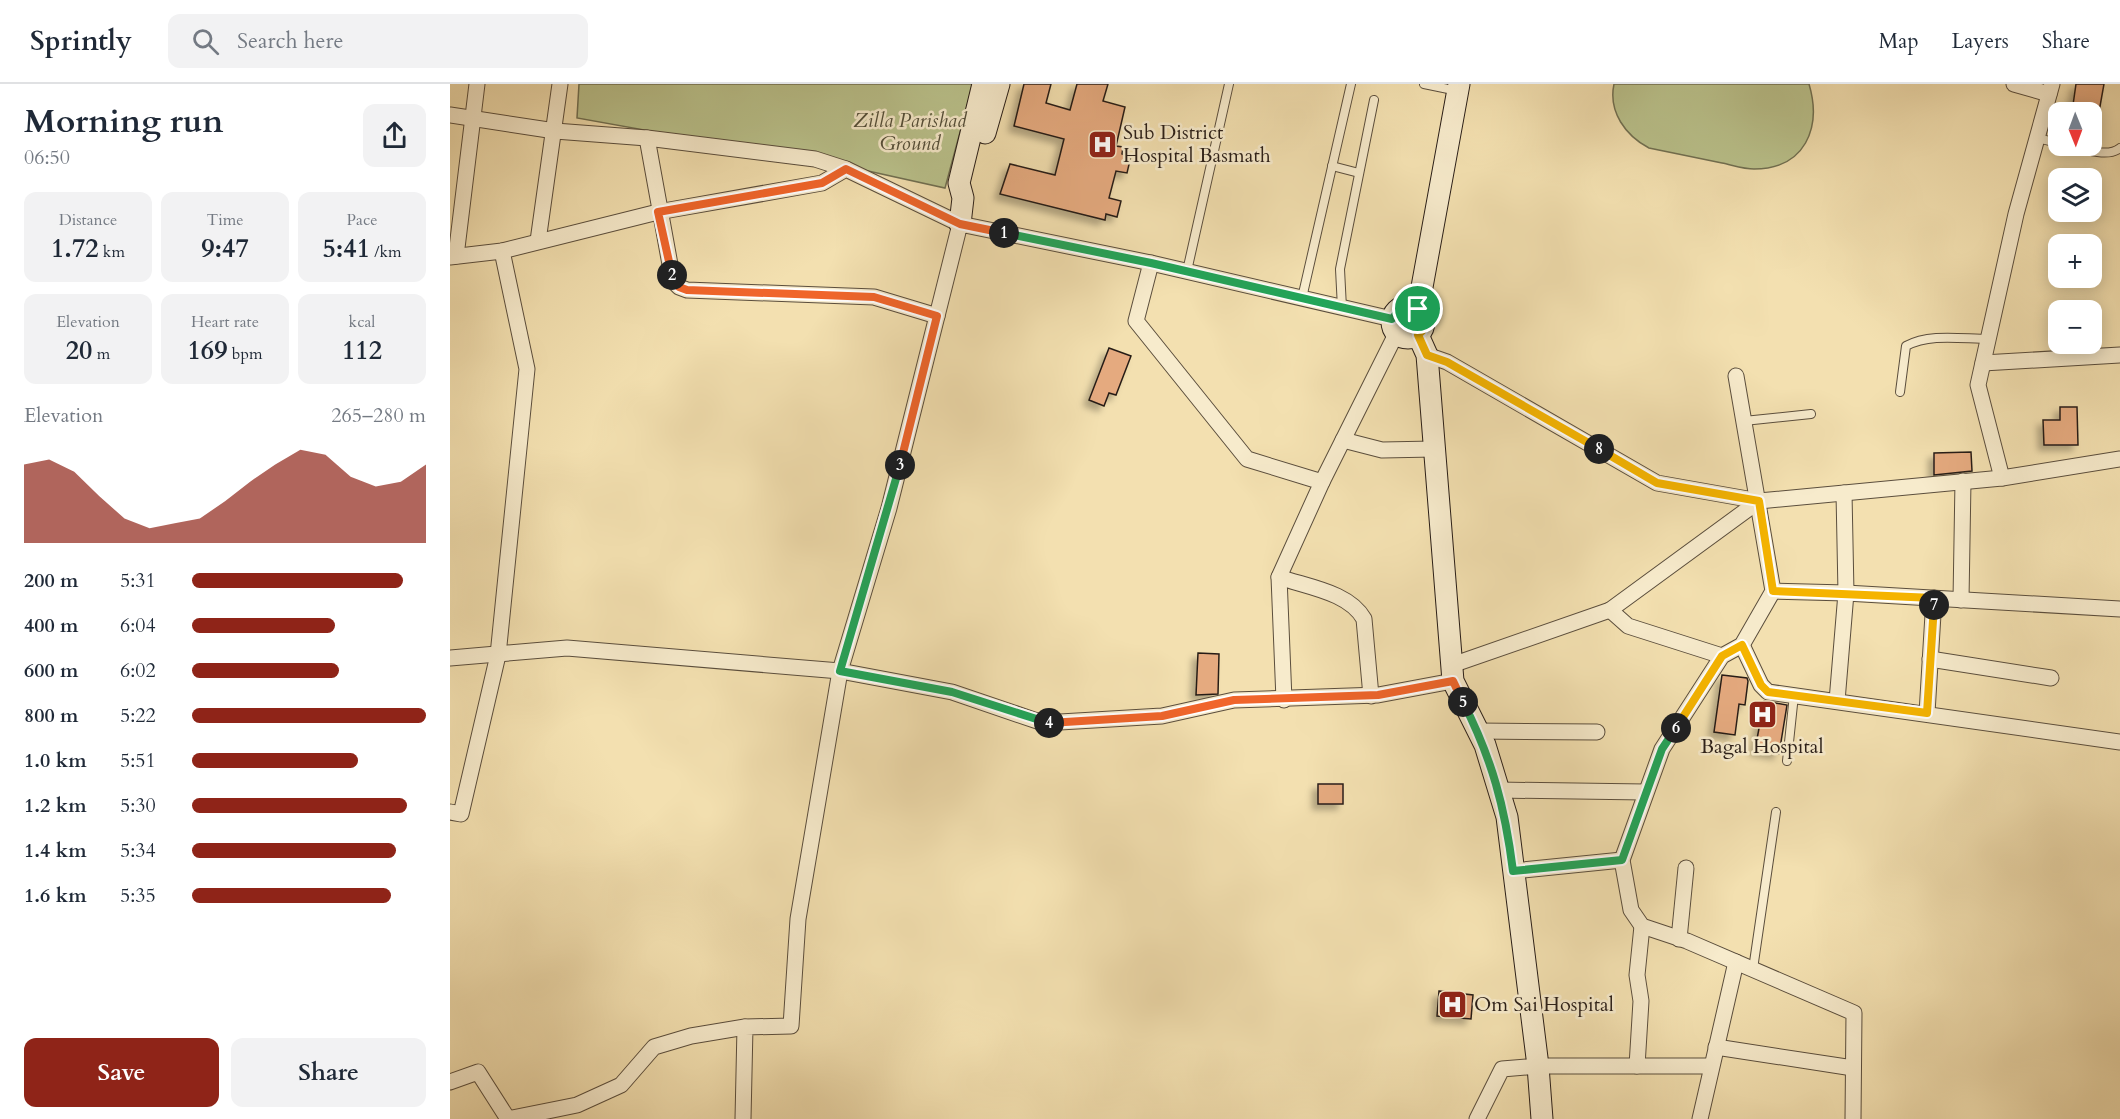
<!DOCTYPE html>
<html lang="en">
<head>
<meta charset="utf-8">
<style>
  body { margin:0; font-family:Cardo,serif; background:#f2f2f3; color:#1f2937; height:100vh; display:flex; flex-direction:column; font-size:22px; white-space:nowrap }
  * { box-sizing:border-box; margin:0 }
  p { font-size:20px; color:#747a83 }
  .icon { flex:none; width:33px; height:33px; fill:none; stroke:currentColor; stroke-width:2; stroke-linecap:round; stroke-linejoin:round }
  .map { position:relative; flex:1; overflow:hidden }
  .panel { display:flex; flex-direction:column; background:#fff; width:450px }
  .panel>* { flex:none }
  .needle { width:39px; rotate:179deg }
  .controls { position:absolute; left:1598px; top:18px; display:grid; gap:12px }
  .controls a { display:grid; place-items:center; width:54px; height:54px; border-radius:12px; background:#fff; box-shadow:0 3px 15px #0003; font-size:30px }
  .pin { position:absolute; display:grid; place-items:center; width:51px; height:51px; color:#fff; margin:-26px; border:3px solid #fff; border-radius:50%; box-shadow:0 2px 6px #0007 }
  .km { position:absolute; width:30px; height:30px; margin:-15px; border-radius:50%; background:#222; color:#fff; font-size:16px; line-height:30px; text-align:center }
  .round { display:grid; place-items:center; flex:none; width:63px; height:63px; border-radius:12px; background:#f2f2f3 }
  .overview { display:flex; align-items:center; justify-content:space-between; height:102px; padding:0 24px }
  h1 { font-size:33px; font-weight:700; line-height:45px }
  .stats { display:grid; grid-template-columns:repeat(3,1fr); gap:9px; height:102px; padding:6px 24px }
  .stats div { display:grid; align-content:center; border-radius:12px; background:#f2f2f3; text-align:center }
  .stats b { font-size:26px; font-weight:700 }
  .stats small { font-size:16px; font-weight:400 }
  .stats p { font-size:16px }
  .chart { height:168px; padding:12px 24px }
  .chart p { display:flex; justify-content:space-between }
  .chart svg { width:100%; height:108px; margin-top:6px; fill:#8f2418; opacity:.7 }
  .action { display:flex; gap:12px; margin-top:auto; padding:12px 24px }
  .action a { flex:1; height:69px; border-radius:12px; background:#8f2418; color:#fff; font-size:24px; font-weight:700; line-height:69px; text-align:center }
  .action a+a { background:#f2f2f3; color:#1f2937 }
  ul { padding:0 24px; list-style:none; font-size:20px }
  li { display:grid; grid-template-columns:96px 72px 1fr; align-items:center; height:45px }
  li i { height:15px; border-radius:8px; background:#8f2418 }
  header { display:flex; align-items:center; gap:36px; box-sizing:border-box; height:84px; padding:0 30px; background:#fff; border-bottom:2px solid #e0e1e3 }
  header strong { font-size:28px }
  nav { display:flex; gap:33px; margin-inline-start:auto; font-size:21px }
  .search { width:420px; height:54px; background:#f2f2f3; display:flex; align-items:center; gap:15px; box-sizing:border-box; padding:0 21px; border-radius:12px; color:#747a83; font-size:22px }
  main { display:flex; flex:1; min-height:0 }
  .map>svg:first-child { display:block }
  .green { fill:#bac28c; stroke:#717052; stroke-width:1.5 }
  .building { fill:#e5aa7f; stroke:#281d17; stroke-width:1.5; filter:url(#shadow) }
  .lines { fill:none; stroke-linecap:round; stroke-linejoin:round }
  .service-casing { stroke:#5b4e3d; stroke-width:10 }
  .minor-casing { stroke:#5b4e3d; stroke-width:17 }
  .secondary-casing { stroke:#281d17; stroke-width:23 }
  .service { stroke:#f7ebcc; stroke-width:8 }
  .minor { stroke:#f7ebcc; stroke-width:15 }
  .secondary { stroke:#f7ebcc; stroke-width:21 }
  .split-1-casing { stroke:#fff; stroke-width:12 }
  .split-2-casing { stroke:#fff; stroke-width:12 }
  .split-3-casing { stroke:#fff; stroke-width:12 }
  .split-4-casing { stroke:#fff; stroke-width:12 }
  .split-5-casing { stroke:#fff; stroke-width:12 }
  .split-6-casing { stroke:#fff; stroke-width:12 }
  .split-7-casing { stroke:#fff; stroke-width:12 }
  .split-8-casing { stroke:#fff; stroke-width:12 }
  .split-9-casing { stroke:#fff; stroke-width:12 }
  .split-1 { stroke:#22a559; stroke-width:8 }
  .split-2 { stroke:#f0652b; stroke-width:8 }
  .split-3 { stroke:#f0652b; stroke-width:8 }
  .split-4 { stroke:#22a559; stroke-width:8 }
  .split-5 { stroke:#f0652b; stroke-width:8 }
  .split-6 { stroke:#22a559; stroke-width:8 }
  .split-7 { stroke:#f5b400; stroke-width:8 }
  .split-8 { stroke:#f5b400; stroke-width:8 }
  .split-9 { stroke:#f5b400; stroke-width:8 }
  .labels { text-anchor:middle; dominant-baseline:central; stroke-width:5; stroke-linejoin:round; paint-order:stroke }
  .park-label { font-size:20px; font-style:italic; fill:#544f3a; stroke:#f7ebcc }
  .poi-label { font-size:20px; fill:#281d17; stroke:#f7ebcc; text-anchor:start }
</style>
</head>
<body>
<header>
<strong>Sprintly</strong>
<div class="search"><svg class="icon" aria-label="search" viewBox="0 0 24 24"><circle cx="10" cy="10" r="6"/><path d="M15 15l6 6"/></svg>Search here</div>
<nav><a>Map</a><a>Layers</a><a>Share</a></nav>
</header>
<main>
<section class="panel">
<div class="overview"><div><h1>Morning run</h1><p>06:50</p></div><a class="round"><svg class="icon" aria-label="share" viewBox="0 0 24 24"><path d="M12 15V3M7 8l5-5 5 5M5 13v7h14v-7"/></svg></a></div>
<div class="stats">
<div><p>Distance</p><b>1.72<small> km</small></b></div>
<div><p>Time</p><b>9:47</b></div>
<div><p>Pace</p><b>5:41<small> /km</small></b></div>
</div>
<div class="stats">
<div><p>Elevation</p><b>20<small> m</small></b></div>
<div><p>Heart rate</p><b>169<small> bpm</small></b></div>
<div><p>kcal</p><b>112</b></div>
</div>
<div class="chart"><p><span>Elevation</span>265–280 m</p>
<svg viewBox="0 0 160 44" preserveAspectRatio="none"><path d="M0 44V12L10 10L20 15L30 25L40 34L50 38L60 36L70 34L80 27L90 19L100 12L110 6L120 8L130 17L140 21L150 19L160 12V44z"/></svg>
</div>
<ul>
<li><b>200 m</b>5:31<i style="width:90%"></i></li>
<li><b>400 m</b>6:04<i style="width:61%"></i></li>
<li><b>600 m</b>6:02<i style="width:63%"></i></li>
<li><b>800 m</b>5:22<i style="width:100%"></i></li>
<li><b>1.0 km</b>5:51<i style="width:71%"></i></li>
<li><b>1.2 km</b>5:30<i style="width:92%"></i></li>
<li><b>1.4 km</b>5:34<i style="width:87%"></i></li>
<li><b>1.6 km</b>5:35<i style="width:85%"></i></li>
</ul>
<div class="action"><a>Save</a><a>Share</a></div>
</section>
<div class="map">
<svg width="1670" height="1035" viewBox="0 0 1670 1035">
  <defs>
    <filter id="shadow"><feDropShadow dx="-5.5" dy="5.5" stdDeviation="3" flood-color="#0004"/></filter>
  </defs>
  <rect width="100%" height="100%" fill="#f3e0b0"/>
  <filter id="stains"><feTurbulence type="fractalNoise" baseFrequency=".00333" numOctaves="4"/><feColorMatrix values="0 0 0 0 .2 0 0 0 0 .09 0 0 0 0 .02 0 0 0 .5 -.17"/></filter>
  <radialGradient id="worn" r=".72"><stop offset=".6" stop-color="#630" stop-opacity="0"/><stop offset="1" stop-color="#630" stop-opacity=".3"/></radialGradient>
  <!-- green -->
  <g class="green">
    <polygon points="129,0 523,0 495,104 400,83 127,34"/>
    <path d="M1164,0h195c13,44 -4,85 -55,85 -10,0 -22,-4 -32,-6 -24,-5 -49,-10 -73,-15 -23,-12 -41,-36 -35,-64z"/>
  </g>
  <!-- building -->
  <g class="building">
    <polygon points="574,0 601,0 596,19 620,26 627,0 658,0 653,17 675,23 666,62 673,63 672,70 681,72 677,89 666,87 659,114 671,117 667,133 656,130 655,136 550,110 560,80 605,91 614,55 564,42"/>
    <polygon points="1626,0 1654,0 1649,28 1622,28"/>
    <polygon points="659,264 681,272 666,311 659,309 654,322 639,316"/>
    <polygon points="1610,323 1627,323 1628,361 1594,361 1593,336 1610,336"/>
    <polygon points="1521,368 1522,387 1484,391 1484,369"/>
    <polygon points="748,569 769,570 768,610 746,611"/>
    <polygon points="1272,591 1297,594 1298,597 1295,621 1289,620 1285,651 1264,648"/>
    <polygon points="1314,617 1337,621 1329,670 1305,666"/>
    <rect x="868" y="700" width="25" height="20"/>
    <polygon points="989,907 1023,911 1021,935 987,932"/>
  </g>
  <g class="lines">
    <defs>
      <g id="service">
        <polyline points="974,0 1008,7"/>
        <polyline points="1587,54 1608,59"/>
        <path d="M1620,62c15,3 38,12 50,2"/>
        <polyline points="882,82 909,89"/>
        <polyline points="737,187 779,0"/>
        <polyline points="852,214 901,0"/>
        <polyline points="892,224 890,185 924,16"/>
        <path d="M1450,308l6,-46c24,-13 56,-7 83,-7"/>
        <polyline points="1294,337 1361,330"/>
        <polyline points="1337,677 1344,611"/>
        <polyline points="1303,885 1326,728"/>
      </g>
      <g id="minor">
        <polyline points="1564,0 1599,10"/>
        <polyline points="1602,0 1566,130 1528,301 1552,394 1670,375"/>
        <polyline points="0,31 105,47 197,54 365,75 396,85"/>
        <polyline points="197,54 223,197 229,203 237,206 424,213 487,232"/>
        <polyline points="88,157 110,0"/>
        <polyline points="6,172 27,0"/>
        <polyline points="0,173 52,167 208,128 372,99 396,85 510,140 701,179 942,235"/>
        <polyline points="701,179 686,237 797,375 872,398 829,493 834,616"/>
        <polyline points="977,271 997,278 1207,399 1309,417 1552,394"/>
        <polyline points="1533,279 1670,271"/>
        <polyline points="1286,292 1323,507 1292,561 1272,572 1212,665 1172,776 1181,826 1192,842 1237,857 1404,929 1403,1035"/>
        <polyline points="893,356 932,366 984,365"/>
        <polyline points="872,398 946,250"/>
        <path d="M829,493c28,10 70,15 85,42l7,77"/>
        <polyline points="1323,507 1396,509 1670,525"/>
        <polyline points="1511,516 1513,397"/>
        <polyline points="1160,526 1178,542 1272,572"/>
        <polyline points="1292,561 1311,601 1318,608 1670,658"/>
        <polyline points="0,574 117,564 390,587 502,608 593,639 712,632 784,616 928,611 1003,597"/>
        <polyline points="1480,575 1601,594"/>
        <polyline points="1002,581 1160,526 1309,417"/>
        <polyline points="1387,617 1396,509 1394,409"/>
        <polyline points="1477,629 1484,514"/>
        <polyline points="1028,647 1147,648"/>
        <polyline points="1048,706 1195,708"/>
        <polyline points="0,728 11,730 48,571 77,285 52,167"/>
        <polyline points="1063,787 1172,776"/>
        <polyline points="1229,855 1236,784"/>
        <polyline points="1266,963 1403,984"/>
        <polyline points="1187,982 1191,917 1187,891 1192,842"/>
        <polyline points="0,998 28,988 58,1035 127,1021 171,1001 204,963 241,952 295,943"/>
        <polyline points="293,1035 295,943 341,942 348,835 390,587 439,424 510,140"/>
        <polyline points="1027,1035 1052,985 1088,982 1261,982"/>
        <polyline points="1250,1035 1286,878"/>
      </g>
      <g id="secondary">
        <polyline points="535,49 549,0"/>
        <polyline points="510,140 513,114 509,99 533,0"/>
        <circle cx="958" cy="238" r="16"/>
        <polyline points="968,225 1009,0"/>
        <polyline points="968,251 977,271 1003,597 1035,661 1057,733 1088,982 1092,1035"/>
      </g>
    </defs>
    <!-- service casing -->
    <use href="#service" class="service-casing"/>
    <!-- minor casing -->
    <use href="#minor" class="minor-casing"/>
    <!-- secondary casing -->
    <use href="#secondary" class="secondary-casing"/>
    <!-- service -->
    <use href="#service" class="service"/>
    <!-- minor -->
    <use href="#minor" class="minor"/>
    <!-- secondary -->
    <use href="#secondary" class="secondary"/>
  </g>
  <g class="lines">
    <defs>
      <polyline id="split-1" points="554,149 701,179 942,235 952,223 960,222 968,225"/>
      <polyline id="split-2" points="222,191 208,128 372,99 396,85 510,140 554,149"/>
      <polyline id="split-3" points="222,191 229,203 237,206 424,213 487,232 450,381"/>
      <polyline id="split-4" points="450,381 390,587 502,608 599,639"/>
      <polyline id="split-5" points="599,639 712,632 784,616 928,611 1003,597 1013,618"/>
      <path id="split-6" d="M1013,618c29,57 42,105 50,169l109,-11 40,-111 14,-21"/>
      <polyline id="split-7" points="1226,644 1272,572 1292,561 1311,601 1318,608 1477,629 1484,521"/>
      <polyline id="split-8" points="1149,365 1207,399 1309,417 1323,507 1484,514 1484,521"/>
      <polyline id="split-9" points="968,225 974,235 972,247 968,251 977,271 997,278 1149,365"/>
    </defs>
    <!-- split-1 casing -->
    <use href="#split-1" class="split-1-casing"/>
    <!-- split-2 casing -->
    <use href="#split-2" class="split-2-casing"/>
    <!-- split-3 casing -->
    <use href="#split-3" class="split-3-casing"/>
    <!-- split-4 casing -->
    <use href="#split-4" class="split-4-casing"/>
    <!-- split-5 casing -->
    <use href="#split-5" class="split-5-casing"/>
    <!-- split-6 casing -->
    <use href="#split-6" class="split-6-casing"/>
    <!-- split-7 casing -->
    <use href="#split-7" class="split-7-casing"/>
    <!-- split-8 casing -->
    <use href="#split-8" class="split-8-casing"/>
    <!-- split-9 casing -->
    <use href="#split-9" class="split-9-casing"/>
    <!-- split-1 -->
    <use href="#split-1" class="split-1"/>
    <!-- split-2 -->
    <use href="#split-2" class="split-2"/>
    <!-- split-3 -->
    <use href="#split-3" class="split-3"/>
    <!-- split-4 -->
    <use href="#split-4" class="split-4"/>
    <!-- split-5 -->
    <use href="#split-5" class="split-5"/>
    <!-- split-6 -->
    <use href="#split-6" class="split-6"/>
    <!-- split-7 -->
    <use href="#split-7" class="split-7"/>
    <!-- split-8 -->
    <use href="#split-8" class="split-8"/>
    <!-- split-9 -->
    <use href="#split-9" class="split-9"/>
  </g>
  <!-- icons -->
  <defs>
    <symbol id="hospital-square" viewBox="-11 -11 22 22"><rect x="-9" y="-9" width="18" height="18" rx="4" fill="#8f2418" stroke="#f7ebcc"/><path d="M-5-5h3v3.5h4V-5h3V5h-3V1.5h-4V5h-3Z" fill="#fff"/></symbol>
  </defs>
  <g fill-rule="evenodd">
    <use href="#hospital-square" x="636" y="44" width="33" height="33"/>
    <use href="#hospital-square" x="1296" y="614" width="33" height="33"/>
    <use href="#hospital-square" x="986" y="904" width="33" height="33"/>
  </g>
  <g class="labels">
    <!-- park labels -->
    <g class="park-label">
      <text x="460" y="36">Zilla Parishad<tspan x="460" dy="23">Ground</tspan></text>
    </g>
    <!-- poi labels -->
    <g class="poi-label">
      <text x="673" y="48">Sub District<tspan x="673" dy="23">Hospital Basmath</tspan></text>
      <text x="1312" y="662" text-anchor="middle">Bagal Hospital</text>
      <text x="1024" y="920">Om Sai Hospital</text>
    </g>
  </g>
  <rect width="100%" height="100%" filter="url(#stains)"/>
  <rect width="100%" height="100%" fill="url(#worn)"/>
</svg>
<div class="controls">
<a><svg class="needle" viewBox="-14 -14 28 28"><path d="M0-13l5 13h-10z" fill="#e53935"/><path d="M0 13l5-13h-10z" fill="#747a83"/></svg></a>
<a><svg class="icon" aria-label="layers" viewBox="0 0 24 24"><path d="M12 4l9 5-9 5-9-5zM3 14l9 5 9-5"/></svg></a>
<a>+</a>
<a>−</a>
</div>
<div class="pin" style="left:968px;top:225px;background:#1e9e55"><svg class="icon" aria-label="arrive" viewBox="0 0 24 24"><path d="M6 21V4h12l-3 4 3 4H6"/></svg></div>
<b class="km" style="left:554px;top:149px">1</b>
<b class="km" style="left:222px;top:191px">2</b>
<b class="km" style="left:450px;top:381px">3</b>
<b class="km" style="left:599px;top:639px">4</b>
<b class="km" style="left:1013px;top:618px">5</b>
<b class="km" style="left:1226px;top:644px">6</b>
<b class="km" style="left:1484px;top:521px">7</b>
<b class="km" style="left:1149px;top:365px">8</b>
</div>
</main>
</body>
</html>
